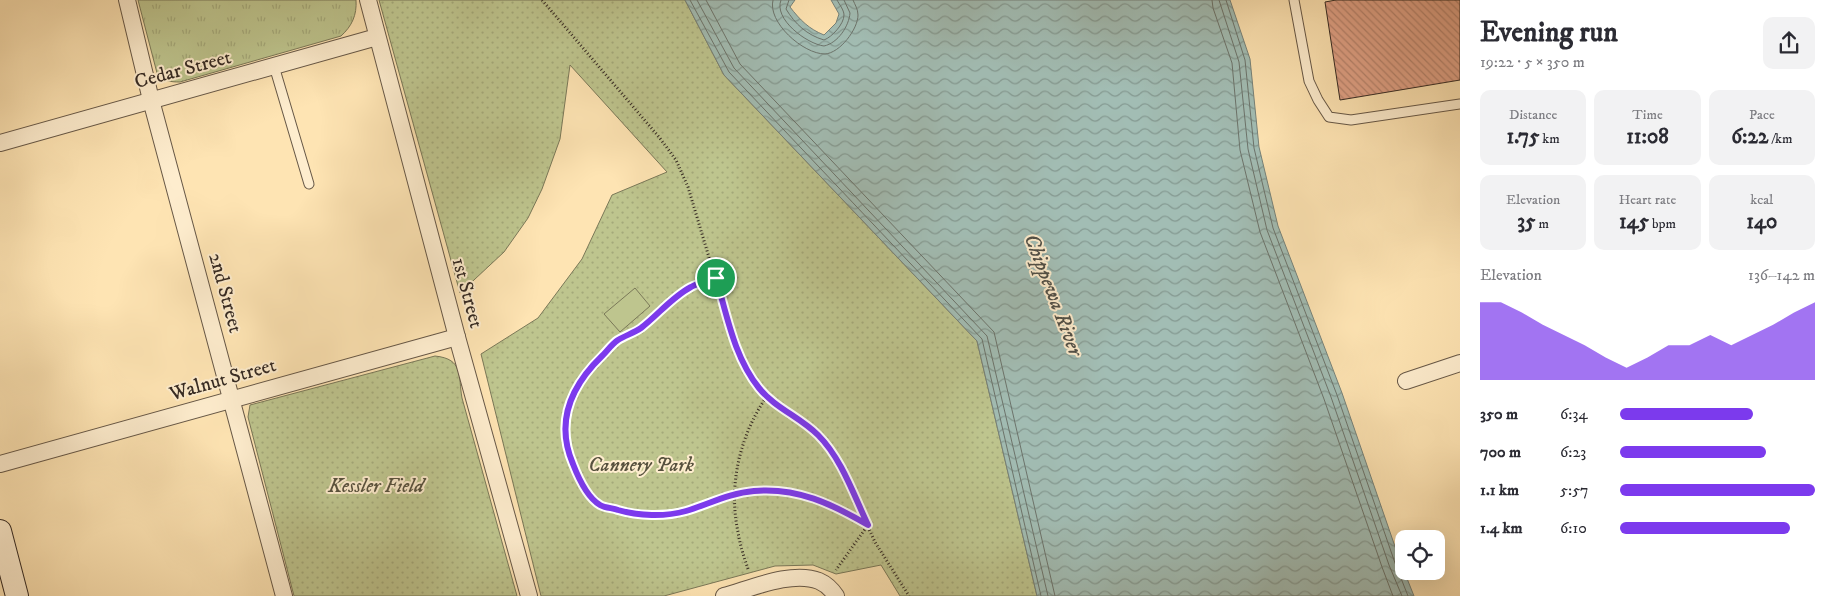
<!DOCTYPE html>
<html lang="en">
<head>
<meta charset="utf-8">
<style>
  body { margin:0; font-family:"IM FELL DW Pica",serif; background:#f2f2f3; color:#2b2b33; height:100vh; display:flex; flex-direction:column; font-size:19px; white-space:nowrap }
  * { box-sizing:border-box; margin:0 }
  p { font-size:16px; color:#7c7c81 }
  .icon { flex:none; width:28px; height:28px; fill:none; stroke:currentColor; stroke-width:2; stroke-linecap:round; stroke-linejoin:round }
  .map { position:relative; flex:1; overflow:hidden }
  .drawer { display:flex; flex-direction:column; background:#fff; width:375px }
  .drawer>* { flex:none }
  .buttons { position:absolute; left:1395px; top:530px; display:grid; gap:10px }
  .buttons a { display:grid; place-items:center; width:50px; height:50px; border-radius:10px; background:#fff; box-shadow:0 5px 20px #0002; font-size:25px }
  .pin { position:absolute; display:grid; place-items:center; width:42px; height:42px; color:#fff; margin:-21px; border:2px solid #fff; border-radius:50%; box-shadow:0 1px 5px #0007 }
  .round { display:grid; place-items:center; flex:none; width:52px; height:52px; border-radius:10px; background:#f2f2f3 }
  .head { display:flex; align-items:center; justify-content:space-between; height:85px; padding:0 20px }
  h1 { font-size:28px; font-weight:700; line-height:38px }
  .figures { display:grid; grid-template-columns:repeat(3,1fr); gap:8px; height:85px; padding:5px 20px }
  .figures div { display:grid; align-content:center; border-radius:10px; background:#f2f2f3; text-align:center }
  .figures b { font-size:21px; font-weight:700 }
  .figures small { font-size:14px; font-weight:400 }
  .figures p { font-size:14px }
  .chart { height:140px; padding:10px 20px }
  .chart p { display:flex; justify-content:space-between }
  .chart svg { width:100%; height:90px; margin-top:5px; fill:#7c3aed; opacity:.7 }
  ul { padding:0 20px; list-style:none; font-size:16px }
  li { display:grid; grid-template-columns:80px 60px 1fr; align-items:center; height:38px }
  li i { height:12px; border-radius:6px; background:#7c3aed }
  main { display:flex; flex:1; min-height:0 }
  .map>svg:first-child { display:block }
  .grass { fill:url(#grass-tufts); stroke:#7a7858 }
  .park { fill:url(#park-dots); stroke:#7a7858 }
  .garden { fill:#bec58e; stroke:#7a7858 }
  .water { fill:url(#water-waves); stroke:#76827a }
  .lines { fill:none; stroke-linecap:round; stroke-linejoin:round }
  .shore { stroke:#6c746c; stroke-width:1 }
  .building { fill:url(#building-back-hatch); stroke:#352a23 }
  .lane-casing { stroke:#675847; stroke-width:11 }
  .street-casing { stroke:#675847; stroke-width:18 }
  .secondary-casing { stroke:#352a23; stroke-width:24 }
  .path { stroke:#352a23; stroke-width:3; stroke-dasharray:1 2.5; stroke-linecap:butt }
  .lane { stroke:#feedce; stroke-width:9 }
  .street { stroke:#feedce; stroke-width:16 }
  .secondary { stroke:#feedce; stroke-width:22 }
  .route-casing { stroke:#fff; stroke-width:10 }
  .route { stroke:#7c3aed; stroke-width:6 }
  .labels { text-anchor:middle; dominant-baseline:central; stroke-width:4; stroke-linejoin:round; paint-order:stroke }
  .street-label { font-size:20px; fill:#352a23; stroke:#feedce }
  .park-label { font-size:20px; font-style:italic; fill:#57513e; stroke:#feedce }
  .water-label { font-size:21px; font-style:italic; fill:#504f47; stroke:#feedce }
</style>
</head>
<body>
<main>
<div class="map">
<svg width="1460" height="596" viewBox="0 0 1460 596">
  <defs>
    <pattern id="grass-tufts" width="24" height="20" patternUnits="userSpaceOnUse" patternTransform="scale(1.25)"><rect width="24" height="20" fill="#bec58e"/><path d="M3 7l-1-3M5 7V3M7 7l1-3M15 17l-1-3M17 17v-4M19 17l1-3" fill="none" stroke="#a4a97a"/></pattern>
    <pattern id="park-dots" width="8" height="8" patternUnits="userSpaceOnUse" patternTransform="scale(1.25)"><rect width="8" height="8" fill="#bec58e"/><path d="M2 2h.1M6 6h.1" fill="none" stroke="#a4a97a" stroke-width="1.8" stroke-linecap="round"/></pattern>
    <pattern id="water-waves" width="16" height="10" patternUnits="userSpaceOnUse" patternTransform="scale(1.25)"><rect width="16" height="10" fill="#a2bdb4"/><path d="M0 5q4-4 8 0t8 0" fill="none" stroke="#859a92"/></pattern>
    <pattern id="building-back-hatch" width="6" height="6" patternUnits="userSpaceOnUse" patternTransform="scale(1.25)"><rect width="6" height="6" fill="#e1a287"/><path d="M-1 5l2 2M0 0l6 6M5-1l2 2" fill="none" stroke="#b7846e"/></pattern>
  </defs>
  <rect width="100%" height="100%" fill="#fee4b3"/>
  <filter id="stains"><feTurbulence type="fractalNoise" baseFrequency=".004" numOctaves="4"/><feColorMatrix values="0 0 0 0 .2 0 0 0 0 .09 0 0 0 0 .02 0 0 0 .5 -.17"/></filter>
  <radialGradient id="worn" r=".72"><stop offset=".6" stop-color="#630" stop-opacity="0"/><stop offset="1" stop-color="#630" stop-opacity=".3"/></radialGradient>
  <!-- grass -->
  <path class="grass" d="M138,0h218c1,15 -4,26 -15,36l-161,46c-10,0 -17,-1 -23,-9z"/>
  <!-- park -->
  <g class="park">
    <polygon points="379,0 685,0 724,75 977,341 1037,596 900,596 881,565 836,574 813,565 775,566 664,596 541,596 481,354 538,318 582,259 612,195 667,172 570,65 560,139 542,189 528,218 504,252 460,293"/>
    <path d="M435,356c29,3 23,20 27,42l55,198h-223l-46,-179 2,-12z"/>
  </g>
  <!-- garden -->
  <polygon class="garden" points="635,288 650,306 620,332 604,314"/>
  <!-- water -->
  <path class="water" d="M685,0h110l-5,7c10,13 19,22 34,28l12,-12 3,-9 -8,-14h399l20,59 9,88 19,79 64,167 58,168 14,35h-377l-60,-255 -253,-266z"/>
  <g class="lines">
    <!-- shore -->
    <g class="shore">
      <polyline points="690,0 729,72 982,339 1041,596"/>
      <polyline points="697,0 734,68 987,336 1048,596"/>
      <polyline points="706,0 740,64 994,332 1055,596"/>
      <path d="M773,0c-6,22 30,54 52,54 15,-1 33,-25 33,-39 0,-6 -3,-10 -5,-15"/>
      <path d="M781,0c-8,19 26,44 43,46 14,-3 25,-20 26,-33l-6,-13"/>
      <path d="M789,0l-3,9c9,15 21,26 38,31 8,-3 20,-16 20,-25 0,-5 -5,-11 -7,-15"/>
      <polyline points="1212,0 1213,8 1232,63 1240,150 1260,232 1324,399 1382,567 1393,596"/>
      <polyline points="1219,0 1239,62 1248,149 1267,230 1331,397 1389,565 1402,596"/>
      <polyline points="1226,0 1245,60 1254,148 1273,228 1337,395 1395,563 1408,596"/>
    </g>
  </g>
  <!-- building -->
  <polygon class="building" points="1336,0 1460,0 1460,80 1340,100 1325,2"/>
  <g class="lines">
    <defs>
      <g id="lane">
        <polyline points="1294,0 1309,81 1318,100 1329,117 1351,120 1460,104"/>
        <polyline points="274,66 309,184"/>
      </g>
      <g id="street">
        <polyline points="127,0 151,100 284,596"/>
        <polyline points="368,0 457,337 529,596"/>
        <polyline points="0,143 377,37"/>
        <polyline points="1406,381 1460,363"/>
        <polyline points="0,464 457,337"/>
        <path d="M724,596c26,-7 68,-26 95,-15 7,3 13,9 17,15"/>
      </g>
      <polyline id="secondary" points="0,531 17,596"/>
    </defs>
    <!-- lane casing -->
    <use href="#lane" class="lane-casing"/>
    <!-- street casing -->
    <use href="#street" class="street-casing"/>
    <!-- secondary casing -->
    <use href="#secondary" class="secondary-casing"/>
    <!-- path -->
    <g class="path">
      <polyline points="542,0 659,137 676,160 688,187 736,348 746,370 759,389 774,402 803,421 820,437 833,453 875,542 909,596"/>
      <path d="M716,278c-8,3 -18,5 -25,9 -19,10 -33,28 -50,41 -7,5 -15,7 -23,12 -6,4 -11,11 -16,16 -31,30 -47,66 -29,108 5,13 15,34 27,41 5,3 13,3 18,5 20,6 43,6 64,2 25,-5 45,-18 72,-21 43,-4 78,13 114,34l-32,45"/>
      <path d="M748,569c-4,-12 -8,-24 -10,-37 -10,-47 2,-97 29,-136"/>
    </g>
    <!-- lane -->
    <use href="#lane" class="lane"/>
    <!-- street -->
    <use href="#street" class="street"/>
    <!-- secondary -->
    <use href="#secondary" class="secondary"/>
  </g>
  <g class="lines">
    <defs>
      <path id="route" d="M716,278c11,37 18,79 43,110 16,20 41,29 59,47 24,24 36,61 50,90 -36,-21 -71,-38 -114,-34 -24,2 -45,13 -68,20 -21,6 -48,5 -68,-1 -5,-2 -13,-2 -18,-5 -12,-7 -22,-28 -27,-41 -18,-42 -2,-78 29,-108 5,-5 10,-12 16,-16 8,-5 16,-7 23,-12 17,-13 31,-31 50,-41 7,-4 17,-6 25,-9z"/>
    </defs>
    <!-- route casing -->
    <use href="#route" class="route-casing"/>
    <!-- route -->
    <use href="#route" class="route"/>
  </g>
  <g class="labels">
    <!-- street labels -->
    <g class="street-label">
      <text transform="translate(183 70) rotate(-15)">Cedar Street</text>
      <text transform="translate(225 293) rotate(75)">2nd Street</text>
      <text transform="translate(467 293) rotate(75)">1st Street</text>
      <text transform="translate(223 380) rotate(-16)">Walnut Street</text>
    </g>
    <!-- park labels -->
    <g class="park-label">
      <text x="641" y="465">Cannery Park</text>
      <text x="376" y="486">Kessler Field</text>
    </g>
    <!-- water labels -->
    <g class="water-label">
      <text transform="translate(1053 295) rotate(69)">Chippewa River</text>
    </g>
  </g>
  <rect width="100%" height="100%" filter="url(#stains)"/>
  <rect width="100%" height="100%" fill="url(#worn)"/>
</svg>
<div class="buttons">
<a><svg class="icon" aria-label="locate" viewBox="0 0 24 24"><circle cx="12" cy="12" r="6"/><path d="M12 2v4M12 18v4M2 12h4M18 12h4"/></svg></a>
</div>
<div class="pin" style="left:716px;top:278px;background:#1e9e55"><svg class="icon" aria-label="arrive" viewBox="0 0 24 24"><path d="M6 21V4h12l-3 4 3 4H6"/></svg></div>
</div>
<section class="drawer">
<div class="head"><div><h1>Evening run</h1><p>19:22 · 5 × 350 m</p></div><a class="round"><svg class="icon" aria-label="share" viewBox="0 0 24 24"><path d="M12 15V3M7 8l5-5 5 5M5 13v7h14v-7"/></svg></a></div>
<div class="figures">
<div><p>Distance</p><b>1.75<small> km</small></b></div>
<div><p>Time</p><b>11:08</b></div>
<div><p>Pace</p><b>6:22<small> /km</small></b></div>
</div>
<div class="figures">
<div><p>Elevation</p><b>35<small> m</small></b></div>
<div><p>Heart rate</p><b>145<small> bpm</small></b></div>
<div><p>kcal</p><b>140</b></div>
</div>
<div class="chart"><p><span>Elevation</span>136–142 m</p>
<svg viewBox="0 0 160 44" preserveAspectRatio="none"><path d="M0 44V6L10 6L20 11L30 17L40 22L50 27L60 33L70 38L80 33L90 27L100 27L110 22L120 27L130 22L140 17L150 11L160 6V44z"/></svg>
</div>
<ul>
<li><b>350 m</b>6:34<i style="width:68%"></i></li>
<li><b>700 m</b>6:23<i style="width:75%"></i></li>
<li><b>1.1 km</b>5:57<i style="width:100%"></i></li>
<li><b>1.4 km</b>6:10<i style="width:87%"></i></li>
</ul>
</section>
</main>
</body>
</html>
